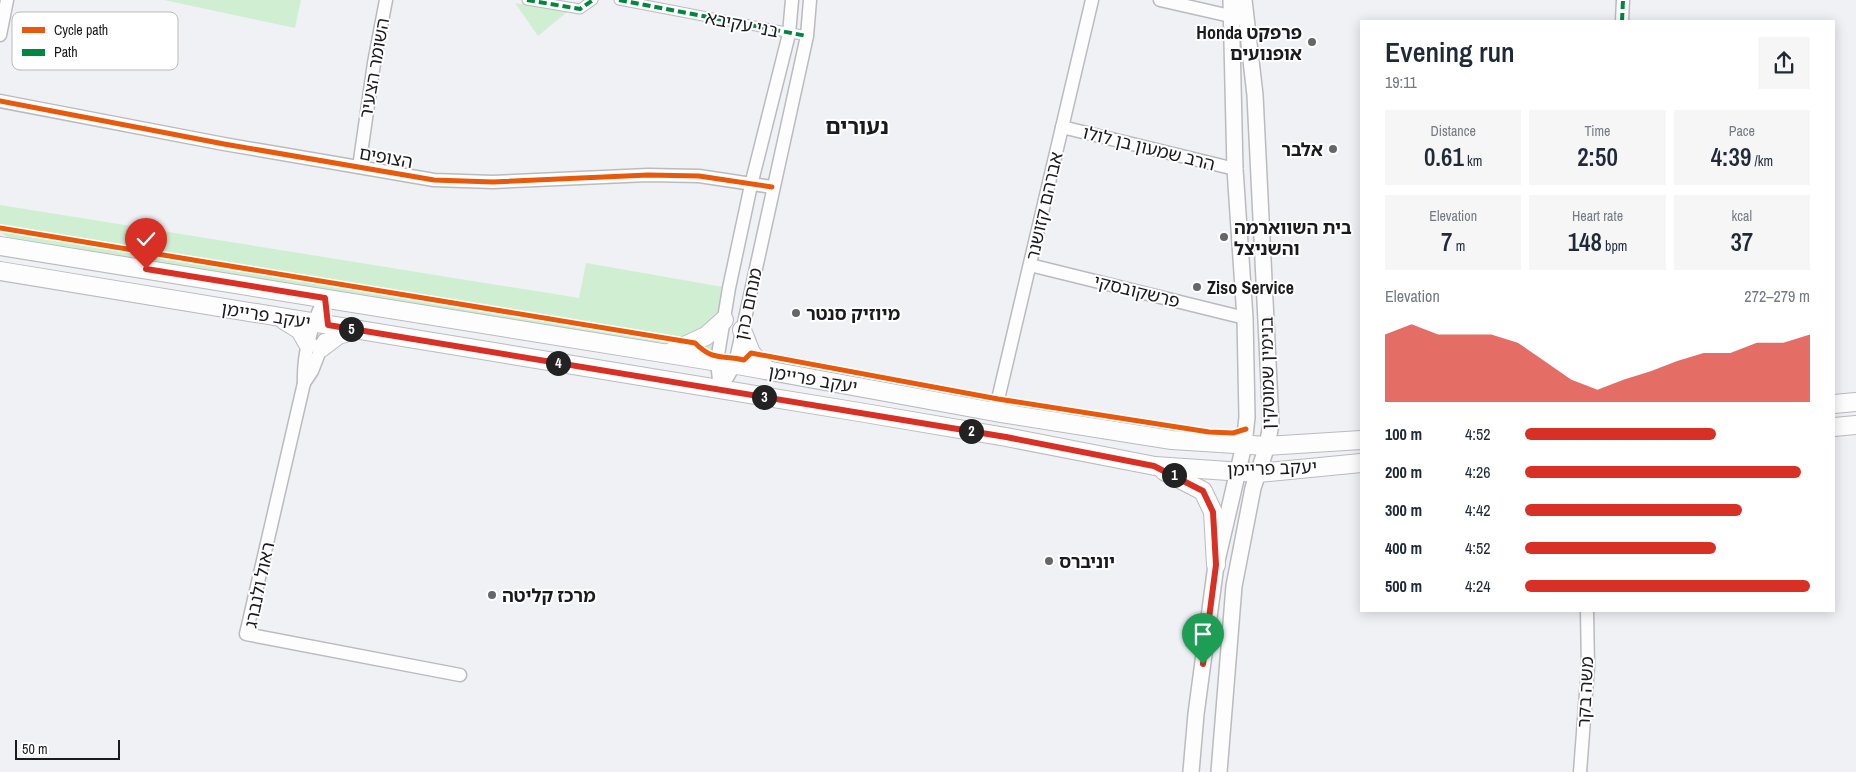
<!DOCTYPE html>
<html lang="en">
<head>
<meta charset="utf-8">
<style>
  body { margin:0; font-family:"Archivo Narrow","Noto Sans Hebrew",sans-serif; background:#f6f6f7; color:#1f2937; height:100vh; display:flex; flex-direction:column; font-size:19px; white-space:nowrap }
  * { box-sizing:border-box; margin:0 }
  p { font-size:16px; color:#747a83 }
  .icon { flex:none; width:28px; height:28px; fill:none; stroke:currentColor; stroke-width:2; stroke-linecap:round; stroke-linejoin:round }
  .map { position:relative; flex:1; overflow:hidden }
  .panel { position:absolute; left:1360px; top:20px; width:475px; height:592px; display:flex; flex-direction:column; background:#fff; border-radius:0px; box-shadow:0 2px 12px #0003 }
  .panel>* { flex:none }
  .scale { position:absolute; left:15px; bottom:12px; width:105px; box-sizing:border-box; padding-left:5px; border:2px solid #1b1b1e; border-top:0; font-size:14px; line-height:18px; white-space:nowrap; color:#1b1b1e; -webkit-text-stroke:4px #fff; paint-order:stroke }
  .pin { position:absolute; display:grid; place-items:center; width:42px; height:42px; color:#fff; margin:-51px -21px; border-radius:50% 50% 50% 0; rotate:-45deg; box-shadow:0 0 5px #0007 }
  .pin .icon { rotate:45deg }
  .km { position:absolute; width:25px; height:25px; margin:-12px; border-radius:50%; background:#222; color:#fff; font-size:14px; line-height:25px; text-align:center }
  .round { display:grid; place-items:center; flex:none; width:52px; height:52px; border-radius:0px; background:#f6f6f7 }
  .overview { display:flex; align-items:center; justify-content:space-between; height:85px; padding:0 25px }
  h1 { font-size:28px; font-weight:600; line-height:38px }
  .stats { display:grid; grid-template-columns:repeat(3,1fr); gap:8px; height:85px; padding:5px 25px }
  .stats div { display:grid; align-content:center; border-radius:0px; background:#f6f6f7; text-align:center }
  .stats b { font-size:25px; font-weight:600 }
  .stats small { font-size:14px; font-weight:400 }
  .stats p { font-size:14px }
  .chart { height:140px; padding:10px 25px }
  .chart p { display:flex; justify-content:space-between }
  .chart svg { width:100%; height:90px; margin-top:5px; fill:#d93025; opacity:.7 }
  ul { padding:0 25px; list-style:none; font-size:16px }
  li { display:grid; grid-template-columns:80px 60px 1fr; align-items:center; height:38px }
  li i { height:12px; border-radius:6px; background:#d93025 }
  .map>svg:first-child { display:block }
  .green { fill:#d0efd2 }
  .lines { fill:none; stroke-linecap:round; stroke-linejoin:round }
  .pedestrian-casing { stroke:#babbbe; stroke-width:11 }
  .minor-casing { stroke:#babbbe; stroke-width:15 }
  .tertiary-casing { stroke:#babbbe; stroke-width:18 }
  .secondary-casing { stroke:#babbbe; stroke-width:20 }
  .pedestrian { stroke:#fdfdfe; stroke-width:9 }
  .minor { stroke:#fdfdfe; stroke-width:12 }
  .tertiary { stroke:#fdfdfe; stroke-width:15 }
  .secondary { stroke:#fdfdfe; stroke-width:18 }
  .quiet { stroke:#00873e; stroke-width:4; stroke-dasharray:8 4; stroke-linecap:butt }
  .cycleway-casing { stroke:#fff; stroke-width:8 }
  .cycleway { stroke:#e8590c; stroke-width:5 }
  .route-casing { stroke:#fff; stroke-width:10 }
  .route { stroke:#d93025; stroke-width:6 }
  .poi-dot { fill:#666669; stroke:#fff; stroke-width:2 }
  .labels { text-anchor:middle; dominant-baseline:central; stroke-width:4; stroke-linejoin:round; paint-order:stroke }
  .street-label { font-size:18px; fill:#1b1b1e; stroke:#fff }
  .poi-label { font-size:18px; font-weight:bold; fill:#1b1b1e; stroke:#fff; text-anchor:start }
  .district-label { font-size:22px; font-weight:bold; fill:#1b1b1e; stroke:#fff }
  .key { fill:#fff; stroke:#bbbbbc; stroke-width:1 }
  .key-label { font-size:14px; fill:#1b1b1e }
</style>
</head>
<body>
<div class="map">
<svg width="1856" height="772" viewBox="0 0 1856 772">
  <rect width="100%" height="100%" fill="#f0f1f5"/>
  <!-- green -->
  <g class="green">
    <polygon points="164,0 301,0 295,28"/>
    <polygon points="515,3 567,12 538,36"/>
    <polygon points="0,205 579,298 586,263 729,288 717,361 27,250 0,232"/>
  </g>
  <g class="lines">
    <defs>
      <g id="pedestrian">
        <polyline points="527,0 580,9 593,0"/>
        <polyline points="619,0 807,36"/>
      </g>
      <g id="minor">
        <polyline points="1160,0 1239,18"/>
        <polyline points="1622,21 1623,0"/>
        <polyline points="0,35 7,0"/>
        <polyline points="0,101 224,144 434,180 493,182 648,175 699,176 772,187"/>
        <polyline points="1062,127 1235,169"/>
        <polyline points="359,167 374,63 386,0"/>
        <polyline points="1030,265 1245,318"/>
        <path d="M325,298c-14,27 -22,54 -21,85l-58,251 214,41"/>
        <polyline points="304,383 312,371 324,340"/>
        <polyline points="720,390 735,364 807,36 810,0"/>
        <polyline points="720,390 717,361 729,288 751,185 789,34 792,0"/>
        <polyline points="995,412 1092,0"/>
        <polyline points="1580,772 1588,667 1587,611"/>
      </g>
      <g id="tertiary">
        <polyline points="1191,772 1196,714 1216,565 1244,445 1247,417 1245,318 1235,169 1231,0"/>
        <polyline points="1219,772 1234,586 1253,488 1267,446 1271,424 1255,95 1244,0"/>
      </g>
      <g id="secondary">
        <polyline points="0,246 743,366 995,412 1172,440 1267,446 1361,440"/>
        <polyline points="0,271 853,411 1006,437 1155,466 1258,473 1361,463"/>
        <polyline points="284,320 300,330 308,344"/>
        <polyline points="742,330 751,353 767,370"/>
        <polyline points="321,348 338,335 355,330"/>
        <polyline points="669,353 706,336 724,320"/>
        <polyline points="1834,404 1856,402"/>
        <polyline points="1834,427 1856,425"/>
        <polyline points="1164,471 1203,491 1213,512 1216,565"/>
      </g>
    </defs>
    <!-- pedestrian casing -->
    <use href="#pedestrian" class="pedestrian-casing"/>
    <!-- minor casing -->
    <use href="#minor" class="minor-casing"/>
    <!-- tertiary casing -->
    <use href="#tertiary" class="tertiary-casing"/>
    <!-- secondary casing -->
    <use href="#secondary" class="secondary-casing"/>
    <!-- pedestrian -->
    <use href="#pedestrian" class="pedestrian"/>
    <!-- minor -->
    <use href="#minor" class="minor"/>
    <!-- tertiary -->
    <use href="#tertiary" class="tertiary"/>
    <!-- secondary -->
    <use href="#secondary" class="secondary"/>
    <!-- quiet -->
    <g class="quiet">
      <polyline points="527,0 580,9 593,0"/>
      <polyline points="619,0 807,36"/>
      <polyline points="1622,21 1623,0"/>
    </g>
    <defs>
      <g id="cycleway">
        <polyline points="0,101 224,144 434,180 493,182 648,175 699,176 772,187"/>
        <path d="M0,228l695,115c18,18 26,12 49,17l7,-7 247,46 211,33 24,1 13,-4"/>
      </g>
    </defs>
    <!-- cycleway casing -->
    <use href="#cycleway" class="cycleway-casing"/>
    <!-- cycleway -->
    <use href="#cycleway" class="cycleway"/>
  </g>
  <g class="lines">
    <defs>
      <polyline id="route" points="146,269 325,298 328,325 1006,437 1154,466 1203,491 1213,512 1216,565 1203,664"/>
    </defs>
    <!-- route casing -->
    <use href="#route" class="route-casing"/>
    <!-- route -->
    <use href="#route" class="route"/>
  </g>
  <!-- markers -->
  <g class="poi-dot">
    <circle cx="1312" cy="42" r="5"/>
    <circle cx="1333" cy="149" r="5"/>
    <circle cx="1224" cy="237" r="5"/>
    <circle cx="1197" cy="287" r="5"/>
    <circle cx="796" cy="313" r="5"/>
    <circle cx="1049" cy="561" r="5"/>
    <circle cx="492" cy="595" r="5"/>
  </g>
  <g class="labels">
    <!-- street labels -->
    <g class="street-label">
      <text transform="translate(742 24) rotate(11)">בני עקיבא</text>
      <text transform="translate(374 68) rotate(-80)">השומר הצעיר</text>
      <text transform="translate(1149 148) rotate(14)">הרב שמעון בן לולו</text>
      <text transform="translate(386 157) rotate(10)">הצופים</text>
      <text transform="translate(1044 206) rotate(-77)">אברהם קזושנר</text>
      <text transform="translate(1137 291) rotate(14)">פרשקובסקי</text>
      <text transform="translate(748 304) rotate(-78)">מנחם כהן</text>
      <text transform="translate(266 315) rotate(9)">יעקב פריימן</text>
      <text transform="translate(1267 373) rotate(-91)">בנימין שמוטקין</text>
      <text transform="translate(813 379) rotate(10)">יעקב פריימן</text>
      <text transform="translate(1272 468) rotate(-2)">יעקב פריימן</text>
      <text transform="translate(259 585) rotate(-78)">ראול ולנברג</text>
      <text transform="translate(1585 692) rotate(-87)">משה בקר</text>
    </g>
    <!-- poi labels -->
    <g class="poi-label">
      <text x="1302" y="32" text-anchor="end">Honda פרפקט<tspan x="1302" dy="21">אופנועים</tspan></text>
      <text x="1323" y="149" text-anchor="end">אלבר</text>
      <text x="1234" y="227">בית השווארמה<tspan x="1234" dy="21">והשניצל</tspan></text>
      <text x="1207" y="287">Ziso Service</text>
      <text x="806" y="313">מיוזיק סנטר</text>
      <text x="1059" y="561">יוניברס</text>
      <text x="502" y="595">מרכז קליטה</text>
    </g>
    <!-- district labels -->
    <g class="district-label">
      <text x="857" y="126">נעורים</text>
    </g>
  </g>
  <!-- legend -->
  <rect x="12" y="12" width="166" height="58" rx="8" class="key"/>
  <rect x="22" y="27" width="23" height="6" fill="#e8590c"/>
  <rect x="22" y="49" width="23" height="7" fill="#00873e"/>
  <g class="key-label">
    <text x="54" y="35">Cycle path</text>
    <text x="54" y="57">Path</text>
  </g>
</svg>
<div class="scale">50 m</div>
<div class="pin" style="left:1203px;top:664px;background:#1e9e55"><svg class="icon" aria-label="arrive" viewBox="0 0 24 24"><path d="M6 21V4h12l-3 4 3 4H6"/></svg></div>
<div class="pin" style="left:146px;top:269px;background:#d93025"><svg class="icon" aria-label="check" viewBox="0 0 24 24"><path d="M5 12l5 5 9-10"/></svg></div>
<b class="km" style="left:1174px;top:475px">1</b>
<b class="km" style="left:971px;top:431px">2</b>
<b class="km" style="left:764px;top:397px">3</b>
<b class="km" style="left:558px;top:363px">4</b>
<b class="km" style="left:351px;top:329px">5</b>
<section class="panel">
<div class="overview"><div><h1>Evening run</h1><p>19:11</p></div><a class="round"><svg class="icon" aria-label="share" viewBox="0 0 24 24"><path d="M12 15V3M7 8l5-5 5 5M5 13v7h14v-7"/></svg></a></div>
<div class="stats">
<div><p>Distance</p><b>0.61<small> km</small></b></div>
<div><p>Time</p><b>2:50</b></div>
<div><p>Pace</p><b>4:39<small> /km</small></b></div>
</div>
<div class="stats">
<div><p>Elevation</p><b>7<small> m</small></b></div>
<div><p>Heart rate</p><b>148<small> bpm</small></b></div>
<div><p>kcal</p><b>37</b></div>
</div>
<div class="chart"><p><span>Elevation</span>272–279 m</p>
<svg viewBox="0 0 160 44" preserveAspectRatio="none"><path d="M0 44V11L10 6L20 11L30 11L40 11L50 15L60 24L70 33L80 38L90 33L100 29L110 24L120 20L130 20L140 15L150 15L160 11V44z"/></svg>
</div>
<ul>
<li><b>100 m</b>4:52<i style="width:67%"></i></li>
<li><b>200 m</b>4:26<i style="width:97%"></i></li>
<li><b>300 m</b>4:42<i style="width:76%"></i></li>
<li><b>400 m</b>4:52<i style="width:67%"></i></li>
<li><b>500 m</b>4:24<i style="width:100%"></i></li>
</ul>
</section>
</div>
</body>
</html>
